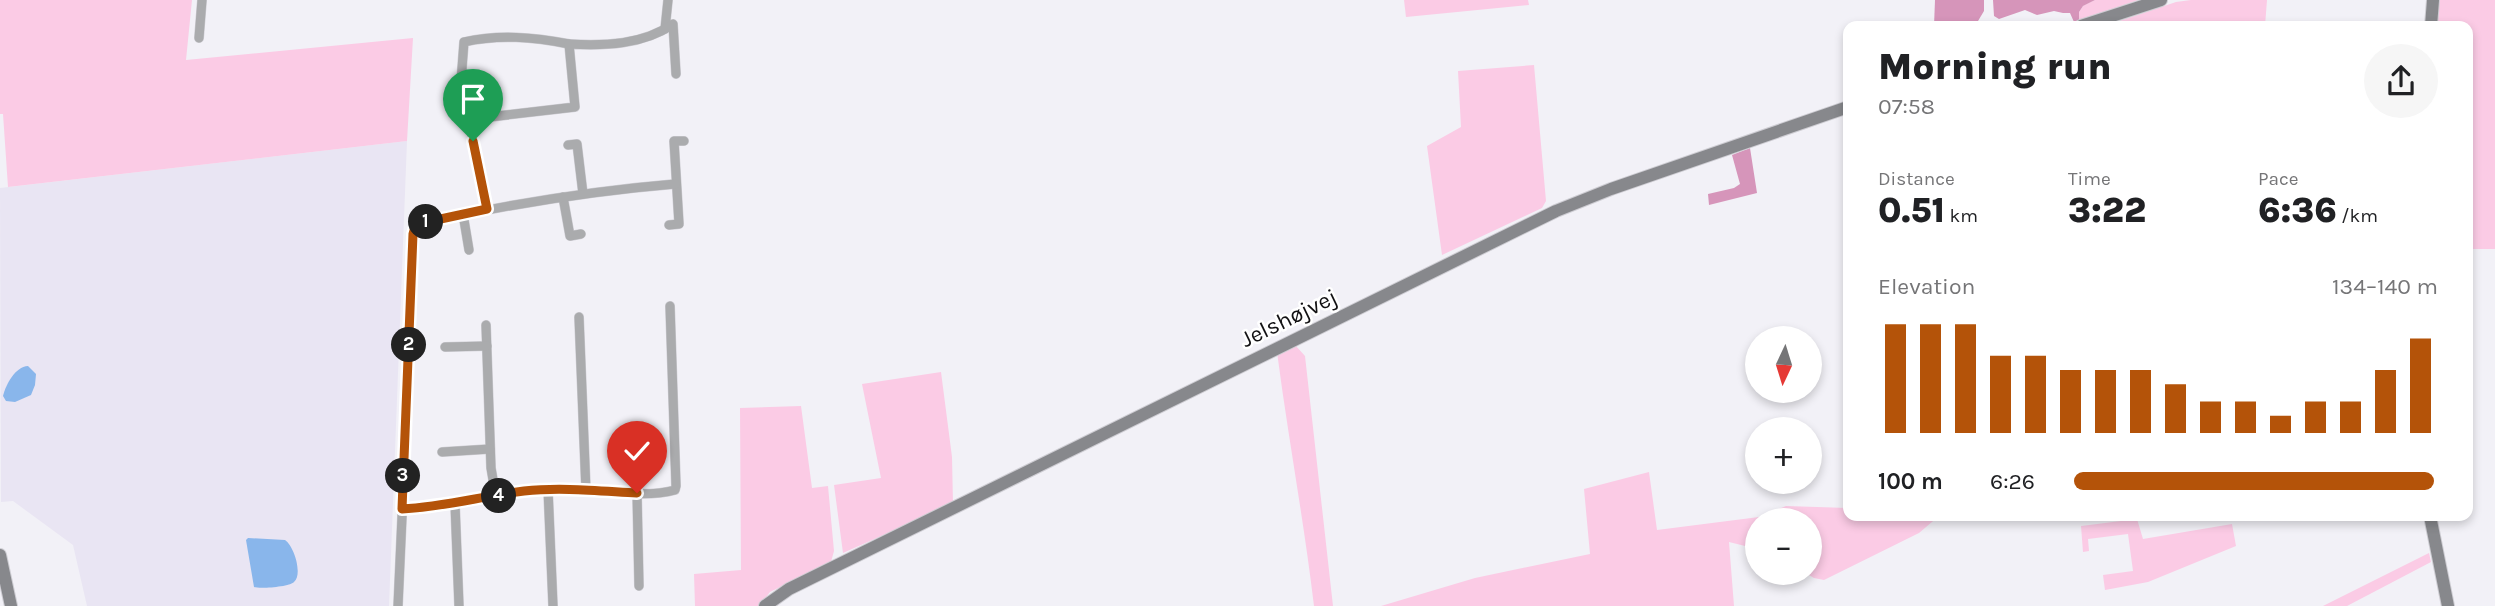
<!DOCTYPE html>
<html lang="en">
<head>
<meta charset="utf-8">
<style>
  body { margin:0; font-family:Karla,sans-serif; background:#f6f6f6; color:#202124; height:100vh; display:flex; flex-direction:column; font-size:26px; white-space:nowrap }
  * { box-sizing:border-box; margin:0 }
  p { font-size:23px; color:#757577 }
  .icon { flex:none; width:38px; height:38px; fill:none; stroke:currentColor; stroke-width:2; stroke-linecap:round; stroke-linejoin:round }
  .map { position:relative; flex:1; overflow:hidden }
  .drawer { position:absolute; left:1843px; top:21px; width:630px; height:500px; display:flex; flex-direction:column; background:#fff; border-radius:14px; box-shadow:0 4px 10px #0003 }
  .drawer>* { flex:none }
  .needle { width:46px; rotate:184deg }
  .buttons { position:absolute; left:1745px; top:326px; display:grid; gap:14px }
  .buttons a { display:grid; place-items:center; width:77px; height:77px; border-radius:50%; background:#fff; box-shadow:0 4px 10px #0003; font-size:35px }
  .pin { position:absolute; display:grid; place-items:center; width:60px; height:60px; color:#fff; margin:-72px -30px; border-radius:50% 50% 50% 0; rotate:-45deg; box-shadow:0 0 7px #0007 }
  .pin .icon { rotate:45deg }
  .km { position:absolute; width:35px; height:35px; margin:-18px; border-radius:50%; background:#222; color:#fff; font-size:19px; line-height:35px; text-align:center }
  .round { display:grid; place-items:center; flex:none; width:74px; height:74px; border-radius:37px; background:#f6f6f6 }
  .overview { display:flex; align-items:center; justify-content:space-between; height:119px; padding:0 35px }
  h1 { font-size:38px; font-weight:800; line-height:52px }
  .metrics { display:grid; grid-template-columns:repeat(3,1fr); gap:10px; height:119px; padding:7px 35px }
  .metrics div { display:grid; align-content:center }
  .metrics b { font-size:35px; font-weight:800 }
  .metrics small { font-size:19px; font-weight:400 }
  .metrics p { font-size:19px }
  .chart { height:196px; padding:14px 35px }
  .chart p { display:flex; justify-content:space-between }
  .chart svg { width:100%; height:126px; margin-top:7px; stroke:#b45309; stroke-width:6 }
  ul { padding:0 35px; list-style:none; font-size:23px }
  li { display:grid; grid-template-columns:112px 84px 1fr; align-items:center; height:52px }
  li i { height:18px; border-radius:9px; background:#b45309 }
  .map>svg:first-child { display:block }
  .built { fill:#e9e5f3 }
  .green { fill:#fbcbe5 }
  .forest { fill:#d695ba }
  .water { fill:#89b6eb }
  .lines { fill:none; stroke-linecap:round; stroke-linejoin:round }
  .street-casing { stroke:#cecdd3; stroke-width:10 }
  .secondary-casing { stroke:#cecdd3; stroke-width:14 }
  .street { stroke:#aaabad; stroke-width:9 }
  .secondary { stroke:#87888c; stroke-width:12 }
  .route-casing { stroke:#fff; stroke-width:14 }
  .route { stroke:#b45309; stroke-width:9 }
  .labels { text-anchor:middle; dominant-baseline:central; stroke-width:5; stroke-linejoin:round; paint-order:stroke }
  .street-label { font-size:23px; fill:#121113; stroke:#fff }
</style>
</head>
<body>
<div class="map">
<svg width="2495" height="606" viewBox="0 0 2495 606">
  <rect width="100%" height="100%" fill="#f2f1f7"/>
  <!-- built -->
  <polygon class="built" points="407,141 389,606 87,606 73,545 13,501 1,502 0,188"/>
  <!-- green -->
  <g class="green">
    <polygon points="0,0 192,0 186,60 413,38 407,141 8,187 3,114 0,114"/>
    <polygon points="1404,0 1528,0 1529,5 1406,17"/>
    <polygon points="2095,0 2138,0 2079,21 2079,12 2083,6"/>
    <polygon points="2191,0 2267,0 2265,26 2105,26 2176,2"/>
    <polygon points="2438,0 2495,0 2495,249 2468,249 2468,26 2437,26"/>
    <polygon points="1534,65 1546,201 1542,208 1442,255 1427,146 1461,127 1458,71"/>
    <path d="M1295,345l10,11 28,250h-19c-10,-85 -26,-169 -37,-254z"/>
    <polygon points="941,372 952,457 953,504 843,553 834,485 881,478 862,384"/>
    <polygon points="801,406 812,488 828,486 834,551 831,562 770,592 759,606 695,606 694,574 741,570 740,408"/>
    <polygon points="1649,472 1657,530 1759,517 1786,506 1848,508 1848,516 1939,516 1919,533 1824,580 1814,578 1804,572 1810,572 1810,520 1757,520 1757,549 1729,542 1734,606 1381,606 1475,578 1590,554 1584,489"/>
    <polygon points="2137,519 2143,539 2232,524 2236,546 2148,582 2105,590 2103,575 2133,571 2128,534 2088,539 2089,551 2083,552 2081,526"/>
    <polygon points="2429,553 2431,562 2347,606 2323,606"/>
  </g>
  <!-- forest -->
  <g class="forest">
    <polygon points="1935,0 1984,0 1984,11 1975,26 1934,26"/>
    <polygon points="1993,0 2095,0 2083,6 2079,12 2079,21 2074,22 2070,13 2063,13 2054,11 2037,15 2025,10 1999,19 1994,16"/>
    <polygon points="1750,148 1757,193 1709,205 1708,194 1734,188 1740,184 1732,155"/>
  </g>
  <!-- water -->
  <g class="water">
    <path d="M28,366l8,8 -1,11 -4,10 -16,7 -9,-1 -3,-5c3,-12 12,-29 25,-30z"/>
    <path d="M248,538l37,2c9,6 18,34 9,42 -5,5 -34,7 -40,5l-8,-47z"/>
  </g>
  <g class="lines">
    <defs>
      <g id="street">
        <polyline points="665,29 668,0"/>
        <polyline points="199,38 202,0"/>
        <path d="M461,81l3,-39c35,-8 69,-5 105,2"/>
        <polyline points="568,145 577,144 583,194"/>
        <polyline points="563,197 570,236 581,234"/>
        <path d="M487,209l-15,-75 2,-10 7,-6 94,-11 -6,-63c35,2 74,1 104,-20l3,50"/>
        <polyline points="463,214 469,250"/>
        <polyline points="669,225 679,224 674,141 684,141"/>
        <polyline points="579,317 586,491"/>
        <polyline points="486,325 491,468 496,497"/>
        <polyline points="445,347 487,346"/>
        <polyline points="442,452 490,449"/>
        <polyline points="548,489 553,606"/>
        <polyline points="637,493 639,586"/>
        <polyline points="455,504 459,606"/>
        <path d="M402,509c48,-2 95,-17 144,-20 36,-2 95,11 129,1l1,-4 -6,-180"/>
        <path d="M398,606l17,-379 7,-4c84,-18 168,-32 253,-39"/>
      </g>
      <g id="secondary">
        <polyline points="2081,26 2161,0"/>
        <polyline points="2431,26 2433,0"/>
        <polyline points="2430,516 2448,606"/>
        <polyline points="0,555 11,606"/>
        <polyline points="765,606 789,589 1556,211 1611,189 1848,107"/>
      </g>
    </defs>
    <!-- street casing -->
    <use href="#street" class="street-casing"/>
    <!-- secondary casing -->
    <use href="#secondary" class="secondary-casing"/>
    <!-- street -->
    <use href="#street" class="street"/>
    <!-- secondary -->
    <use href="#secondary" class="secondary"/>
  </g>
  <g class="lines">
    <defs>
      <path id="route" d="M473,141l14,68 -65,14 -7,4 -2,7 -11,275c41,-2 81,-13 122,-18 37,-4 76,0 113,2"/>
    </defs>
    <!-- route casing -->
    <use href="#route" class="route-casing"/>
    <!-- route -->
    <use href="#route" class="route"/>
  </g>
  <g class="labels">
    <!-- street labels -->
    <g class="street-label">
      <text transform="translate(1289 318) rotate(-26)">Jelshøjvej</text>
    </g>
  </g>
</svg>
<div class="buttons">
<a><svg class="needle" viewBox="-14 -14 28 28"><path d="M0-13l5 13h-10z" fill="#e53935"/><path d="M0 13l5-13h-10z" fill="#757577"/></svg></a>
<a>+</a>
<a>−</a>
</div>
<div class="pin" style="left:473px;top:141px;background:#1e9e55"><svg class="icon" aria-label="arrive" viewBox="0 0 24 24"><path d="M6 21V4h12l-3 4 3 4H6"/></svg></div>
<div class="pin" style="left:637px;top:493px;background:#d93025"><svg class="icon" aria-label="check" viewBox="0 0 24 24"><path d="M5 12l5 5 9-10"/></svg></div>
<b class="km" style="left:426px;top:222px">1</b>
<b class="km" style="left:409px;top:345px">2</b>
<b class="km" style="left:403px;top:476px">3</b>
<b class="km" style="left:499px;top:496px">4</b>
<section class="drawer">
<div class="overview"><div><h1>Morning run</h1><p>07:58</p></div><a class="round"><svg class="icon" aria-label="share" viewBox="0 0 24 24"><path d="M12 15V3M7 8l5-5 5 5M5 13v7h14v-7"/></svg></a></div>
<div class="metrics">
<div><p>Distance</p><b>0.51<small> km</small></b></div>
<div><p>Time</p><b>3:22</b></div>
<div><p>Pace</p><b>6:36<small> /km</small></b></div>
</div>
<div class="chart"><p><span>Elevation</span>134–140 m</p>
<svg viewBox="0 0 160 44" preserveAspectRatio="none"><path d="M5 44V6M15 44V6M25 44V6M35 44V17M45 44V17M55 44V22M65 44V22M75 44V22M85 44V27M95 44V33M105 44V33M115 44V38M125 44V33M135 44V33M145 44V22M155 44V11"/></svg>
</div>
<ul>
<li><b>100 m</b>6:26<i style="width:99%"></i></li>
</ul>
</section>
</div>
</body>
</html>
